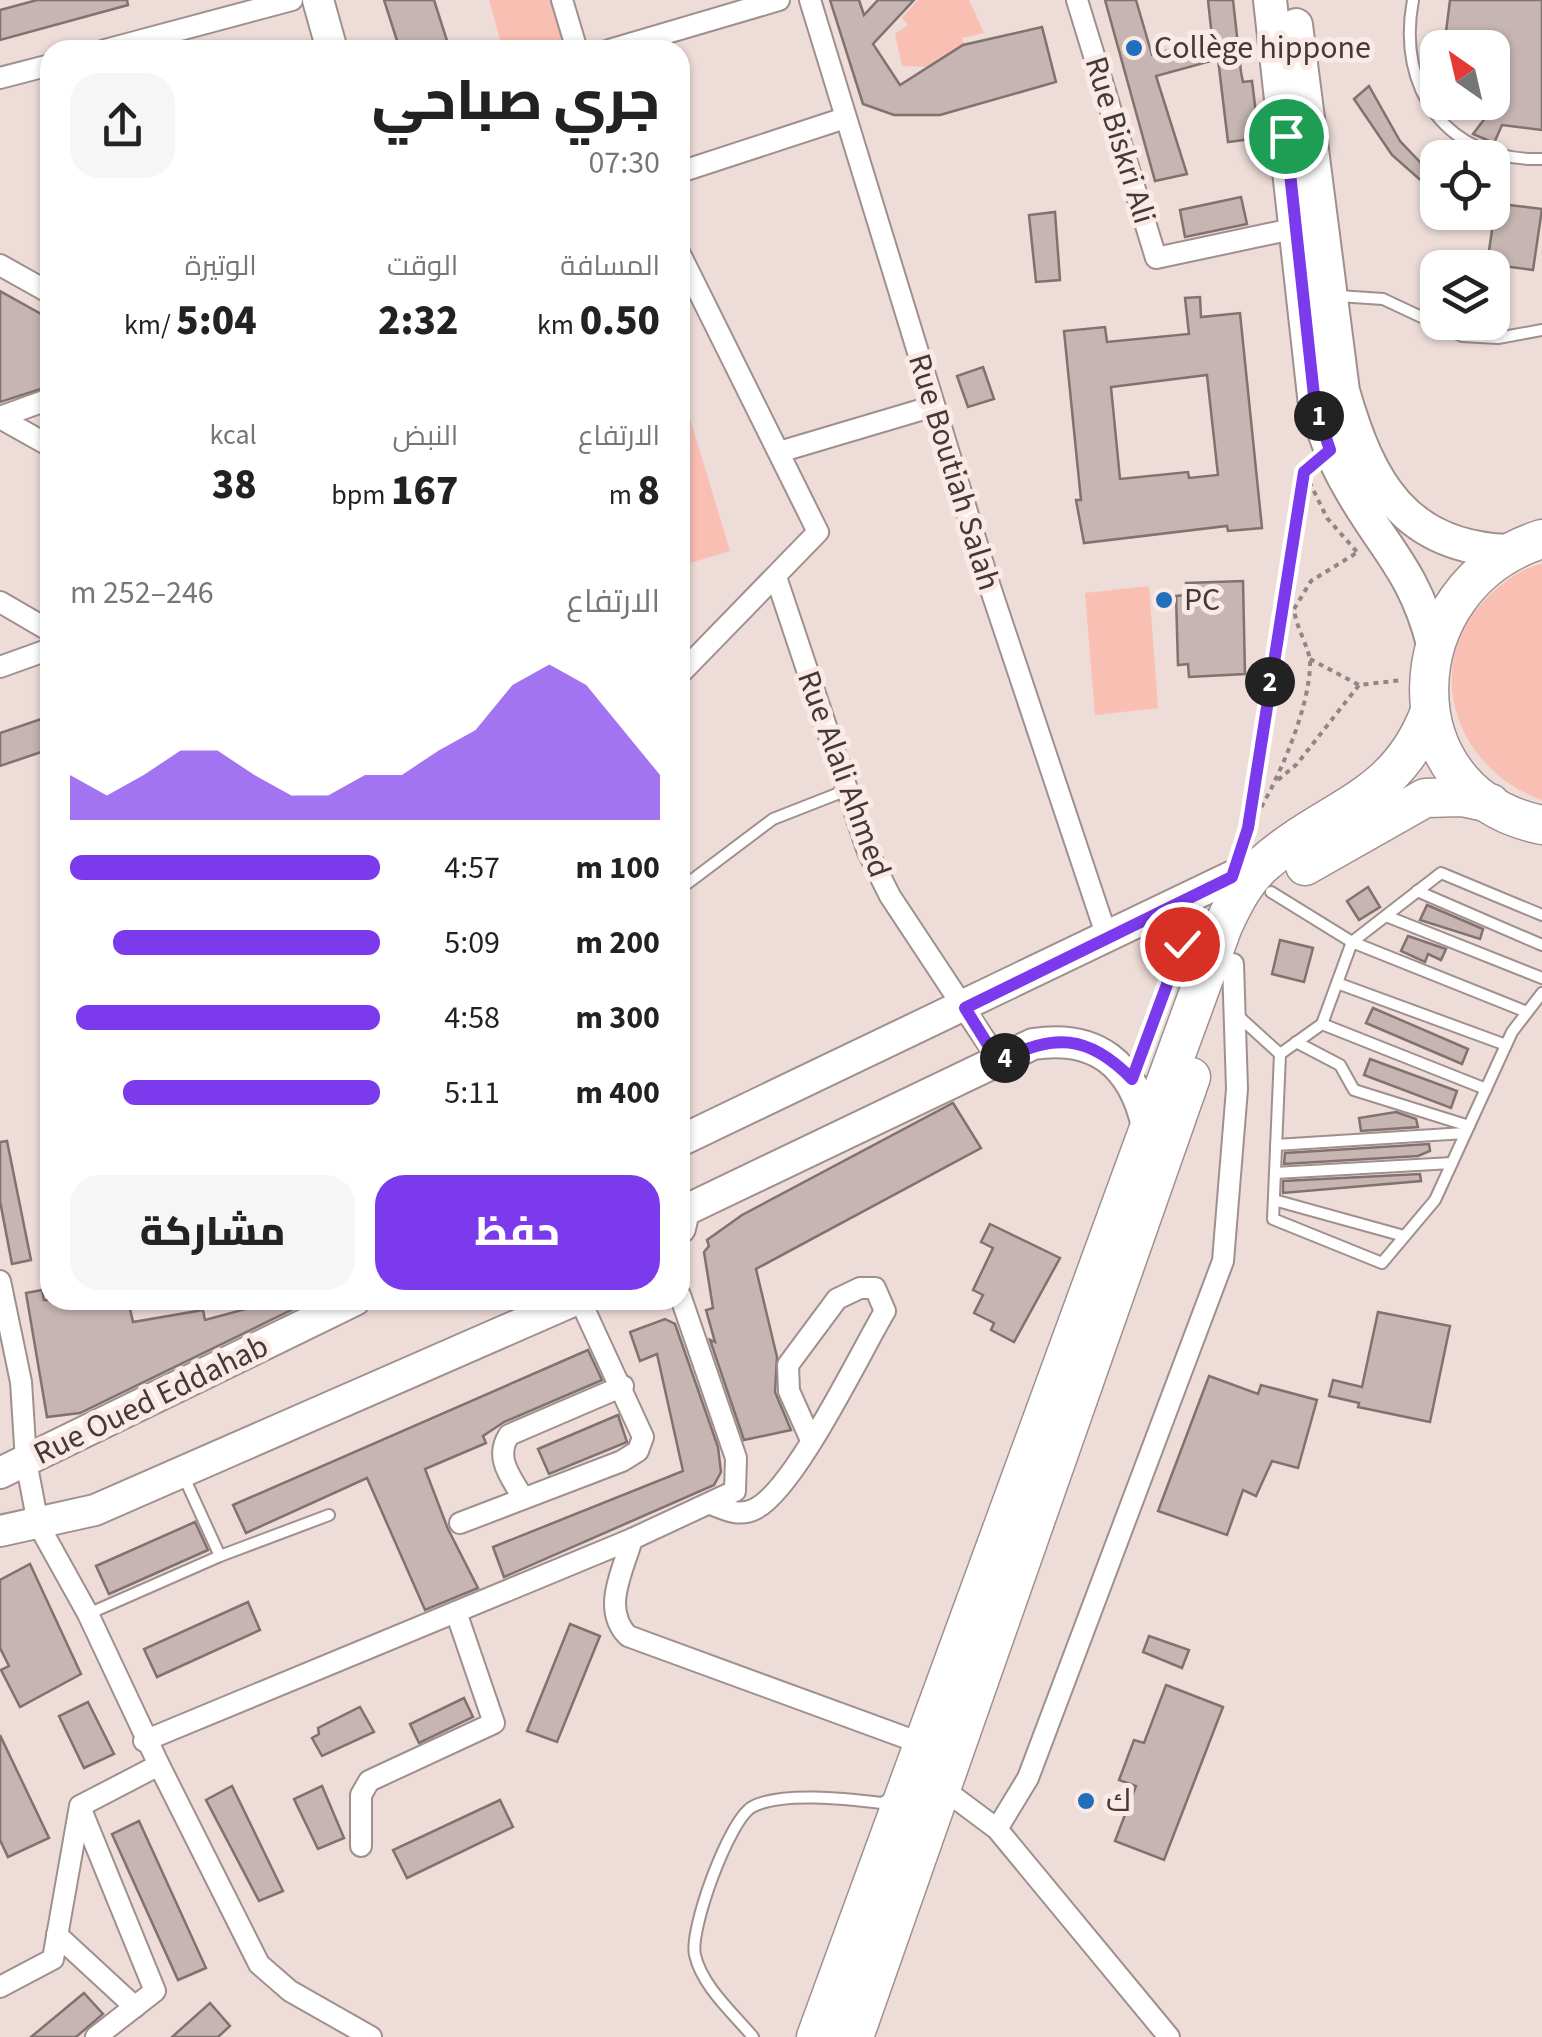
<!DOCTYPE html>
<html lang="ar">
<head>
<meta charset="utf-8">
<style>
  body { margin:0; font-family:"Source Sans 3",Cairo,sans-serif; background:#f6f6f6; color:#222; direction:rtl; height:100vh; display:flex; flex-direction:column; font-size:38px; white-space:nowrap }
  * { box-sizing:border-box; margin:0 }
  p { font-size:32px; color:#767676 }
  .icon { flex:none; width:55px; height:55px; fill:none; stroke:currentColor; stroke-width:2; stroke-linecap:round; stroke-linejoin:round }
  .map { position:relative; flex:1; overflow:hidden; direction:ltr }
  .drawer { position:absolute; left:40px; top:40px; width:650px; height:1270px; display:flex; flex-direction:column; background:#fff; border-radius:30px; box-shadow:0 2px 8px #0004; direction:rtl }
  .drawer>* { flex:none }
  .needle { width:65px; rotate:326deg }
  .fabs { position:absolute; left:1420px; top:30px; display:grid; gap:20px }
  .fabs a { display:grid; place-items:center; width:90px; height:90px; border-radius:20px; background:#fff; box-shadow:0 2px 8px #0004; font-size:50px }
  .pin { position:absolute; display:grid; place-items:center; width:85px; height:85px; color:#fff; margin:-42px; border:5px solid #fff; border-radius:50%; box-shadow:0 2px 10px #0007 }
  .km { position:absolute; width:50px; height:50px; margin:-25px; border-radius:50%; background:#222; color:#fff; font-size:28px; line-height:50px; text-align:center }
  .round { display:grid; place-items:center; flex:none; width:105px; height:105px; border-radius:30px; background:#f6f6f6 }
  .headline { display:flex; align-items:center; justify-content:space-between; height:170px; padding:0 30px }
  h1 { font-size:55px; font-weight:800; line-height:75px }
  .stats { display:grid; grid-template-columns:repeat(3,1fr); gap:15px; height:170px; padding:10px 30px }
  .stats div { display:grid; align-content:center }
  .stats b { font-size:42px; font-weight:800 }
  .stats small { font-size:28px; font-weight:400 }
  .stats p { font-size:28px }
  .chart { height:280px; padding:20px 30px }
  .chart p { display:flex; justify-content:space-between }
  .chart svg { width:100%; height:180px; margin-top:10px; fill:#7c3aed; opacity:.7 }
  .action { display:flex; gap:20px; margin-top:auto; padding:20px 30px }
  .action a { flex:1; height:115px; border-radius:30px; background:#7c3aed; color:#fff; font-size:40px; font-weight:800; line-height:115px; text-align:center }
  .action a+a { background:#f6f6f6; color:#222 }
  ul { padding:0 30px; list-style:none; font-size:32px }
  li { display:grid; grid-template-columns:160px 120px 1fr; align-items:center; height:75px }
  li i { height:25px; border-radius:12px; background:#7c3aed }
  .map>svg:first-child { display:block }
  .green { fill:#fabfb3 }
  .building { fill:#c6b5b2; stroke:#81726f; stroke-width:2.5; fill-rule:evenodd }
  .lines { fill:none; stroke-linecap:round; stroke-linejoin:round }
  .lane-casing { stroke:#a0908d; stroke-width:14 }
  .street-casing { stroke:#a0908d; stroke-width:24 }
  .secondary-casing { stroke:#a0908d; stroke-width:34 }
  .primary-casing { stroke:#a0908d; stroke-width:36 }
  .highway-casing { stroke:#a0908d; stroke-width:41 }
  .path { stroke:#928684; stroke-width:4; stroke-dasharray:5 5; stroke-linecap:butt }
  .lane { stroke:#fff; stroke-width:10 }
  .street { stroke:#fff; stroke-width:20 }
  .secondary { stroke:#fff; stroke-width:30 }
  .primary { stroke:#fff; stroke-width:32 }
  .highway { stroke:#fff; stroke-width:38 }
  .route-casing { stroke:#fff; stroke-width:20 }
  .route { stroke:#7c3aed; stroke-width:12 }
  .poi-dot { fill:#216ebd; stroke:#fbe9e6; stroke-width:4 }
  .labels { text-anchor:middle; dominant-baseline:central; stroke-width:10; stroke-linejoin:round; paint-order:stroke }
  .poi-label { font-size:32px; fill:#413a39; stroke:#fbe9e6; text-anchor:start }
  .street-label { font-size:32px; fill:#413a39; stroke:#fbe9e6 }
</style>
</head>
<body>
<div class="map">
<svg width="1542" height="2037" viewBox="0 0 1542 2037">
  <rect width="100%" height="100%" fill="#eddcd8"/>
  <!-- green -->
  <g class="green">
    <polygon points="489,0 552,0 566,50 503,50"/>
    <polygon points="918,0 969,0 984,33 962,38 968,60 929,67 902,66 895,34 908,25 902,18"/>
    <polygon points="680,385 730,551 680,566"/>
    <path d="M1542,564v236c-83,-29 -123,-129 -58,-199 16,-17 35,-32 58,-37z"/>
    <polygon points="1149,586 1158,708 1095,715 1085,593"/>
  </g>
  <!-- building -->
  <g class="building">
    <polygon points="37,0 127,0 128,5 0,40 0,10"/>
    <polygon points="384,0 434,0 450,50 400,50"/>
    <polygon points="830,0 859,0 864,15 878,0 914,0 873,44 900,85 963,45 1042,27 1056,82 940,115 894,115 863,104"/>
    <polygon points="1105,0 1136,0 1152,55 1212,37 1208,0 1233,0 1241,72 1243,82 1252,81 1259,138 1228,142 1218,59 1156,76 1187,174 1155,181"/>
    <polygon points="1450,0 1542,0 1542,130 1502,125 1494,143 1473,134 1486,117 1472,102 1492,102 1492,48 1444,48"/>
    <polygon points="1369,86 1400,141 1438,181 1434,192 1392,155 1354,99"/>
    <polygon points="1241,197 1247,224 1185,237 1180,210"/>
    <polygon points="1492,203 1542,209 1533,270 1487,264 1494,217 1480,212 1492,212"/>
    <polygon points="1055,212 1060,280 1036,282 1029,215"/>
    <polygon points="0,291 50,319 50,386 0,402"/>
    <path d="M1200,297l1,20 39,-4 22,215 -34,3 -1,-5 -143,17 -8,-43h5l-17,-169 41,-4 2,15 82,-8 -4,-36zM1207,375l11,100 -29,3 -1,-6 -68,7 -9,-92z"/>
    <polygon points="983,367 994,399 968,407 957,376"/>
    <polygon points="1243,581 1245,674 1189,677 1188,664 1178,665 1176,596 1186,595 1186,583"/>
    <polygon points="50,716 50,749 0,766 0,733"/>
    <polygon points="1368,887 1380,907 1359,920 1347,901"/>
    <polygon points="1427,905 1483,929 1480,939 1420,920"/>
    <polygon points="1408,936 1446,949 1441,960 1428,954 1425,962 1401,951"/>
    <polygon points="1280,940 1313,948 1304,982 1272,974"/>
    <polygon points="1373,1008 1468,1049 1462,1064 1366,1023"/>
    <polygon points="1370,1059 1457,1091 1451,1108 1364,1075"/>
    <polygon points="953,1103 981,1148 756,1269 777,1357 775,1392 791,1430 744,1440 710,1340 715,1342 706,1310 713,1308 704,1252 709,1246 707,1240 742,1215"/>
    <polygon points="1396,1112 1416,1119 1418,1127 1361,1131 1359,1118"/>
    <polygon points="7,1141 31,1260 12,1264 0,1201 0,1142"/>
    <polygon points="1429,1144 1430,1151 1418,1156 1284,1164 1285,1153"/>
    <polygon points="1420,1174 1421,1181 1283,1193 1283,1181"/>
    <polygon points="990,1224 1060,1258 1014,1342 991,1330 994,1323 974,1313 983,1295 973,1290 993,1248 981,1242"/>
    <polygon points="42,1290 44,1300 128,1300 133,1322 203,1310 205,1320 279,1300 312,1300 80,1413 47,1417 26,1293"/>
    <polygon points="1378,1312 1450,1326 1430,1422 1358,1407 1359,1403 1329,1396 1333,1380 1362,1387"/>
    <polygon points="665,1319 675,1324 718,1447 721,1472 714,1485 504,1577 493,1547 683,1471 657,1354 640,1361 630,1332"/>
    <polygon points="588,1350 602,1380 504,1422 483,1436 486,1443 425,1469 448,1529 478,1588 425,1610 367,1478 246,1533 233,1505"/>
    <polygon points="1209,1376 1258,1394 1261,1385 1317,1400 1298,1468 1272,1461 1256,1496 1243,1490 1227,1535 1158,1511"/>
    <polygon points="618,1415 627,1442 549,1474 538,1449"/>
    <polygon points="195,1522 208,1550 109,1594 96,1566"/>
    <polygon points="30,1564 81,1674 20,1707 1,1670 9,1666 0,1648 0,1580"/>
    <polygon points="248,1602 260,1630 157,1677 144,1649"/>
    <polygon points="570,1624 600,1636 557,1742 527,1731"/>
    <polygon points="1149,1636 1189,1650 1182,1668 1143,1652"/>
    <polygon points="1166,1685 1223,1707 1164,1860 1115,1841 1136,1786 1119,1780 1134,1740 1144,1743"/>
    <polygon points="464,1698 473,1717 419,1743 410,1724"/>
    <polygon points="88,1702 114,1754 84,1768 59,1716"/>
    <polygon points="360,1707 374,1732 322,1756 312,1738 319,1734 318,1728"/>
    <polygon points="0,1735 49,1838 8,1857 0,1840"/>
    <polygon points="232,1786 283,1891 259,1901 206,1800"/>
    <polygon points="322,1786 344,1838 318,1849 294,1799"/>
    <polygon points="500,1800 513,1827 407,1878 393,1850"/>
    <polygon points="139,1821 206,1968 178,1980 112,1834"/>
    <polygon points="84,1993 103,2014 76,2037 31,2037"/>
    <polygon points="210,2003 230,2026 218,2037 172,2037"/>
  </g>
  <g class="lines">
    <defs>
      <g id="lane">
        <path d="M1413,0c-17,89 34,162 129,159"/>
        <polyline points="1338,296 1383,299 1462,336 1498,338 1542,330"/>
        <polyline points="680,889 773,819 847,790"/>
        <polyline points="1417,891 1542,945"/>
        <polyline points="1271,892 1352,942 1441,873 1542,915"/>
        <polyline points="1386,916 1542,978"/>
        <polyline points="1337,983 1506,1045"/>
        <polyline points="1235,1013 1280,1054 1273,1219 1382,1263 1435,1200 1512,1032 1542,993"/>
        <polyline points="1322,1024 1486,1089"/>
        <polyline points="1296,1042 1340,1065 1354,1090 1469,1126"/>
        <polyline points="1280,1054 1322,1024 1352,942 1527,1012"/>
        <polyline points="1132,1077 1182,944 1212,916"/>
        <polyline points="1276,1145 1465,1133"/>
        <polyline points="1275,1173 1452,1163"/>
        <polyline points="1274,1200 1404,1236"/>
        <polyline points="183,1475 220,1556"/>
        <polyline points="88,1614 220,1556 329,1515"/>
        <path d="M753,2037c-20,-24 -51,-51 -58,-82 -6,-25 34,-135 57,-148 29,-16 96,-8 130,-4l10,-6"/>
      </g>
      <g id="street">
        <polyline points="562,0 577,50"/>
        <polyline points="810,0 990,587 1108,940"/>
        <polyline points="1077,0 1156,258 1297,228"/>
        <polyline points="105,50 292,0"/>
        <polyline points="609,50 779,0"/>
        <polyline points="0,78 50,65"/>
        <polyline points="680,172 845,118"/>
        <polyline points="680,254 818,532 680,674"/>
        <polyline points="0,265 50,293"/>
        <polyline points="0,417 50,399"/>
        <polyline points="0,418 50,446"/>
        <polyline points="779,452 934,406"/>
        <polyline points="776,577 868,852 890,896 999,1061"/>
        <polyline points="0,602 50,631"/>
        <polyline points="0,667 50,649"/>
        <polyline points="0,1281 21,1382 26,1461 38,1524 88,1614 159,1765 80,1806 53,1959 0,1987"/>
        <path d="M523,1498c-12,-21 -29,-40 -14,-63l114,-49"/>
        <path d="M711,1504c15,6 28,13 44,5 40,-20 104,-154 130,-198l-10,-23h-15l-23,11 -49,66 1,26 21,47"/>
        <polyline points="460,1523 622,1461 638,1451 643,1437 580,1300"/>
        <path d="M632,1539c-9,32 -31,70 -4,97l295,108"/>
        <polyline points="144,1741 632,1539 735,1491 736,1458 680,1295"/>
        <polyline points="159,1765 259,1964 290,1991 371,2037"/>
        <polyline points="942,1788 997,1829 1169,2037"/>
        <polyline points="80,1807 155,1991 96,2037"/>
        <polyline points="997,1829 1028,1778 1223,1261 1237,1089 1233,964"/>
        <polyline points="361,1846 361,1795 369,1781 494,1723 456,1612"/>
        <polyline points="57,1935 135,2007"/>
      </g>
      <g id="secondary">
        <polyline points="318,0 332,50"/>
        <polyline points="680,1141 1260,863"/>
        <path d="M680,1228l4,-17 349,-167c64,-10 100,21 114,82"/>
        <polyline points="0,1473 355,1300"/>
        <polyline points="0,1531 95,1510 575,1300"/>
      </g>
      <g id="primary">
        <path d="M1270,0l45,405c9,28 18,54 33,80 34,62 66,84 85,159"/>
        <path d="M1296,25l47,366c26,91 61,156 165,160"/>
      </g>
      <g id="highway">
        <path d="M1542,539c-147,46 -154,255 0,286"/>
        <polyline points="1305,866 1425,798 1462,797 1490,803"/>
        <path d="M816,2037l407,-1111c11,-24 23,-48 44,-65 64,-55 130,-61 163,-150"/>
        <polyline points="854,2037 1191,1077"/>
      </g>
    </defs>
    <!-- lane casing -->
    <use href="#lane" class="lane-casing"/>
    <!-- street casing -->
    <use href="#street" class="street-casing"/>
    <!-- secondary casing -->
    <use href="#secondary" class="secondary-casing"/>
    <!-- primary casing -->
    <use href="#primary" class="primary-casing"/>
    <!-- highway casing -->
    <use href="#highway" class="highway-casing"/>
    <!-- path -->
    <g class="path">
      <polyline points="1305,473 1327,518 1357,552"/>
      <polyline points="1284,609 1294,609 1311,581 1358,552"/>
      <polyline points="1310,659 1359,685 1403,680"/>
      <polyline points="1278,780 1297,764 1359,685"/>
      <path d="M1251,824c25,-38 60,-117 59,-163 -1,-13 -14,-34 -16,-52"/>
      <polyline points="1243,844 1304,471 1310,466"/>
    </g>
    <!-- lane -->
    <use href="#lane" class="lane"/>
    <!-- street -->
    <use href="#street" class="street"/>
    <!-- secondary -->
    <use href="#secondary" class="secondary"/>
    <!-- primary -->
    <use href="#primary" class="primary"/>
    <!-- highway -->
    <use href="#highway" class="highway"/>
  </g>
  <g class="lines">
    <defs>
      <path id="route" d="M1182,944l-50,135c-45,-46 -78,-45 -134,-18l-33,-53 267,-131 16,-49 56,-356 26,-22 -15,-45 -29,-269"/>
    </defs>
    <!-- route casing -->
    <use href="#route" class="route-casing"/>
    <!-- route -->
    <use href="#route" class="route"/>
  </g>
  <!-- markers -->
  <g class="poi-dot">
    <circle cx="1134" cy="48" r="10"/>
    <circle cx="1164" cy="600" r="10"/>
    <circle cx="1086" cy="1801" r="10"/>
  </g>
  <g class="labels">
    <!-- poi labels -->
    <g class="poi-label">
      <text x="1154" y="48">Collège hippone</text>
      <text x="1184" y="600">PC</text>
      <text x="1106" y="1801">ك</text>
    </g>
    <!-- street labels -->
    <g class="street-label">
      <text transform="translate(1120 140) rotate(73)">Rue Biskri Ali</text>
      <text transform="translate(954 472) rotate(73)">Rue Boutiah Salah</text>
      <text transform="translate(844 774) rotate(70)">Rue Alali Ahmed</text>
      <text transform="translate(151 1400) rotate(-26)">Rue Oued Eddahab</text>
    </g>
  </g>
</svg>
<div class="fabs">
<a><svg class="needle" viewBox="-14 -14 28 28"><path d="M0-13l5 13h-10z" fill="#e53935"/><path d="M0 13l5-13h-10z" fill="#767676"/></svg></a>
<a><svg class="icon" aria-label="locate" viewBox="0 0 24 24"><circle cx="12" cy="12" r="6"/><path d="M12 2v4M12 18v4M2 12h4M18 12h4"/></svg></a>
<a><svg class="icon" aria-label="layers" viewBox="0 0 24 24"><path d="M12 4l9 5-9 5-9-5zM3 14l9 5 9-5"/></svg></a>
</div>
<div class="pin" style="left:1286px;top:136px;background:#1e9e55"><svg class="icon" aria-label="arrive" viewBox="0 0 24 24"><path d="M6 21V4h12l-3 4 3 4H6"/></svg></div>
<div class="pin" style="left:1182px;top:944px;background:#d93025"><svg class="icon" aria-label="check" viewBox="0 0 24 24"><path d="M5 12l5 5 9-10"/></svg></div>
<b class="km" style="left:1319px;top:416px">1</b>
<b class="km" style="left:1270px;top:682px">2</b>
<b class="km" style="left:1005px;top:1058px">4</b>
<section class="drawer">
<div class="headline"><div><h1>جري صباحي</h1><p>07:30</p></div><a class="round"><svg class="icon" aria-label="share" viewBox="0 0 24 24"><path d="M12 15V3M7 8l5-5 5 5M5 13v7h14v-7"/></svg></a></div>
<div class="stats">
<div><p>المسافة</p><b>0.50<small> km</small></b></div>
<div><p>الوقت</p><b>2:32</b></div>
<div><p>الوتيرة</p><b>5:04<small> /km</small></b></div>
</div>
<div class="stats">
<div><p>الارتفاع</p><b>8<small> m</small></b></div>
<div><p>النبض</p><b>167<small> bpm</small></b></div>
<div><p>kcal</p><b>38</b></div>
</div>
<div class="chart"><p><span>الارتفاع</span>246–252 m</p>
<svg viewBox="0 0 160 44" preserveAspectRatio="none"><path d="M0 44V33L10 38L20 33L30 27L40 27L50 33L60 38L70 38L80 33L90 33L100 27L110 22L120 11L130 6L140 11L150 22L160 33V44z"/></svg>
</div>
<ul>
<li><b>100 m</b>4:57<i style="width:100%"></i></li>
<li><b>200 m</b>5:09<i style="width:86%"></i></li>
<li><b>300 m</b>4:58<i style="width:98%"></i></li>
<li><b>400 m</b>5:11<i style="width:83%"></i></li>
</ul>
<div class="action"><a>حفظ</a><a>مشاركة</a></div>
</section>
</div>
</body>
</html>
